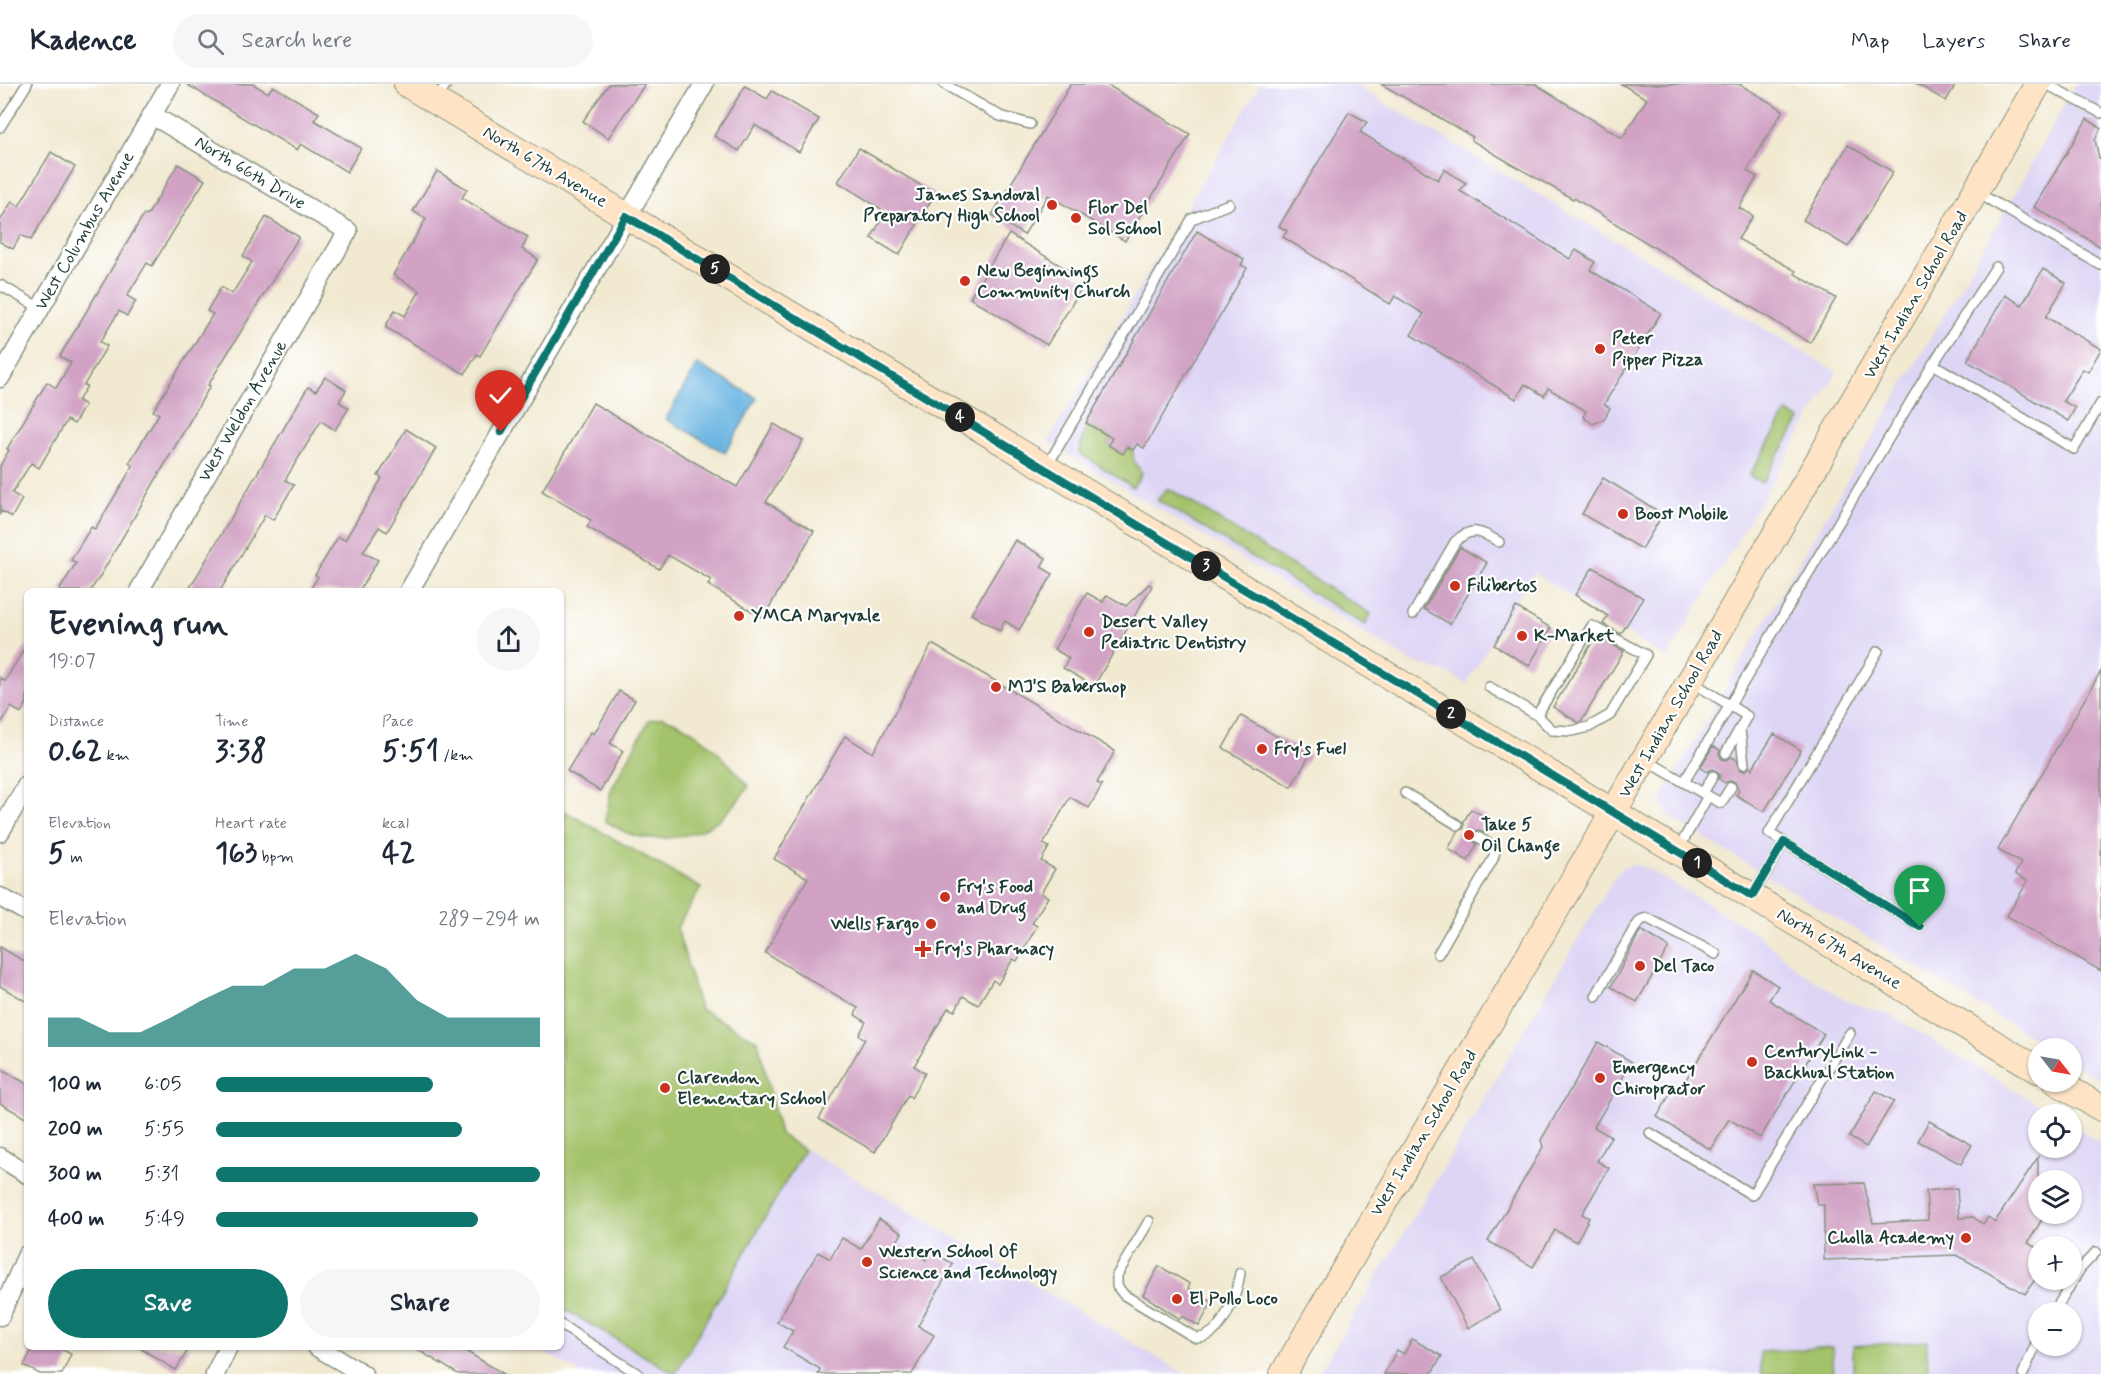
<!DOCTYPE html>
<html lang="en">
<head>
<meta charset="utf-8">
<style>
  body { margin:0; font-family:Mynerve,sans-serif; background:#f6f6f7; color:#1f2937; height:100vh; display:flex; flex-direction:column; font-size:22px; white-space:nowrap }
  * { box-sizing:border-box; margin:0 }
  p { font-size:20px; color:#747a83 }
  .icon { flex:none; width:33px; height:33px; fill:none; stroke:currentColor; stroke-width:2; stroke-linecap:round; stroke-linejoin:round }
  .map { position:relative; flex:1; overflow:hidden }
  .drawer { position:absolute; left:24px; top:504px; width:540px; height:762px; display:flex; flex-direction:column; background:#fff; border-radius:9px; box-shadow:0 2px 4px #0004 }
  .drawer>* { flex:none }
  .needle { width:39px; rotate:121deg }
  .tools { position:absolute; left:2028px; top:954px; display:grid; gap:12px }
  .tools a { display:grid; place-items:center; width:54px; height:54px; border-radius:50%; background:#fff; box-shadow:0 2px 4px #0004; font-size:30px }
  .pin { position:absolute; display:grid; place-items:center; width:51px; height:51px; color:#fff; margin:-62px -26px; border-radius:50% 50% 50% 0; rotate:-45deg; box-shadow:0 0 6px #0007 }
  .pin .icon { rotate:45deg }
  .km { position:absolute; width:30px; height:30px; margin:-15px; border-radius:50%; background:#222; color:#fff; font-size:16px; line-height:30px; text-align:center }
  .round { display:grid; place-items:center; flex:none; width:63px; height:63px; border-radius:32px; background:#f6f6f7 }
  .head { display:flex; align-items:center; justify-content:space-between; height:102px; padding:0 24px }
  h1 { font-size:33px; font-weight:800; line-height:45px }
  .metrics { display:grid; grid-template-columns:repeat(3,1fr); gap:9px; height:102px; padding:6px 24px }
  .metrics div { display:grid; align-content:center }
  .metrics b { font-size:30px; font-weight:800 }
  .metrics small { font-size:16px; font-weight:400 }
  .metrics p { font-size:16px }
  .chart { height:168px; padding:12px 24px }
  .chart p { display:flex; justify-content:space-between }
  .chart svg { width:100%; height:108px; margin-top:6px; fill:#0f766e; opacity:.7 }
  .action { display:flex; gap:12px; margin-top:auto; padding:12px 24px }
  .action a { flex:1; height:69px; border-radius:36px; background:#0f766e; color:#fff; font-size:24px; font-weight:800; line-height:69px; text-align:center }
  .action a+a { background:#f6f6f7; color:#1f2937 }
  ul { padding:0 24px; list-style:none; font-size:20px }
  li { display:grid; grid-template-columns:96px 72px 1fr; align-items:center; height:45px }
  li i { height:15px; border-radius:8px; background:#0f766e }
  header { display:flex; align-items:center; gap:36px; box-sizing:border-box; height:84px; padding:0 30px; background:#fff; border-bottom:2px solid #e0e1e3 }
  header strong { font-size:28px }
  nav { display:flex; gap:33px; margin-inline-start:auto; font-size:21px }
  .search { width:420px; height:54px; background:#f6f6f7; display:flex; align-items:center; gap:15px; box-sizing:border-box; padding:0 21px; border-radius:33px; color:#747a83; font-size:22px }
  .map>svg:first-child { display:block }
  .built { fill:#ded5f5; fill-rule:evenodd }
  .green { fill:#a4c26a; stroke:#62804f; stroke-width:1.5 }
  .water { fill:#68b3e1; stroke:#44788a; stroke-width:1.5 }
  .building { fill:#d1a2c4 }
  .lines { fill:none; stroke-linecap:round; stroke-linejoin:round }
  .service-casing { stroke:#889382; stroke-width:12 }
  .minor-casing { stroke:#889382; stroke-width:21 }
  .secondary-casing { stroke:#889382; stroke-width:28 }
  .service { stroke:#fff; stroke-width:9 }
  .minor { stroke:#fff; stroke-width:18 }
  .secondary { stroke:#fee4c5; stroke-width:26 }
  .route-casing { stroke:#fff; stroke-width:12 }
  .route { stroke:#0f766e; stroke-width:8 }
  .poi-dot { fill:#c8321e; stroke:#fff; stroke-width:2 }
  .labels { text-anchor:middle; dominant-baseline:central; stroke-width:4.5; stroke-linejoin:round; paint-order:stroke }
  .street-label { font-size:18px; fill:#1f3d34; stroke:#fff }
  .poi-label { font-size:18px; font-weight:bold; fill:#1f3d34; stroke:#fff; text-anchor:start }
</style>
</head>
<body>
<header>
<strong>Kadence</strong>
<div class="search"><svg class="icon" aria-label="search" viewBox="0 0 24 24"><circle cx="10" cy="10" r="6"/><path d="M15 15l6 6"/></svg>Search here</div>
<nav><a>Map</a><a>Layers</a><a>Share</a></nav>
</header>
<div class="map">
<svg width="2101" height="1290" viewBox="0 0 2101 1290">
  <rect width="100%" height="100%" fill="#fff"/>
  <filter id="ink" filterUnits="userSpaceOnUse"><feTurbulence type="fractalNoise" baseFrequency=".0167" numOctaves="2"/><feDisplacementMap in="SourceGraphic" scale="12" xChannelSelector="R" yChannelSelector="G"/><feConvolveMatrix kernelMatrix="1 2 1 2 8 2 1 2 1" color-interpolation-filters="sRGB"/></filter>
  <filter id="wash" filterUnits="userSpaceOnUse"><feTurbulence type="fractalNoise" baseFrequency=".008" numOctaves="4" result="noise"/><feDisplacementMap in="SourceGraphic" scale="24" xChannelSelector="R" yChannelSelector="G"/><feGaussianBlur stdDeviation="1.35" result="paint"/><feColorMatrix in="noise" values="0 0 0 0 0 0 0 0 0 0 0 0 0 0 0 0 0 1.4 0 .05"/><feComposite in="paint" operator="in"/></filter>
  <g filter="url(#wash)">
    <rect width="100%" height="100%" fill="#f1e9d0"/>
    <!-- built -->
    <g class="built">
      <polygon points="1260,0 1353,0 1837,288 1667,575 1534,488 1466,600 1452,591 1410,577 1048,358"/>
      <polygon points="2076,0 2101,0 2101,996 2072,978 2072,964 2050,964 1670,733 1662,721 1662,713 2012,115"/>
      <polygon points="561,725 701,804 677,843 700,925 758,957 780,1050 1185,1290 581,1290 537,1263 561,1263"/>
      <path d="M1635,781l12,3 106,63 48,41 51,31 35,10 167,101h-16v34h34v-23l29,18v231h-783l135,-222 162,-276 9,-9zM2038,1096h34v34h-34zM2038,1162h34v34h-34zM2038,1228h34v34h-34z"/>
    </g>
    <!-- green -->
    <g class="green">
      <polygon points="1787,328 1800,336 1762,399 1749,392"/>
      <polygon points="1086,339 1112,354 1108,361 1123,369 1127,363 1133,366 1134,378 1142,389 1133,403 1079,369"/>
      <polygon points="1168,404 1371,530 1365,541 1157,416"/>
      <path d="M662,633c37,10 62,42 87,69 -9,12 -18,25 -31,34 -22,18 -62,23 -88,14 -9,-3 -17,-9 -25,-13l6,-31 38,-70z"/>
      <polygon points="561,725 701,804 677,843 700,925 758,957 780,1050 804,1066 675,1290 561,1223"/>
      <polygon points="1927,1257 1928,1290 1853,1290 1853,1262"/>
      <polygon points="1832,1263 1834,1290 1761,1290 1760,1268"/>
    </g>
    <!-- water -->
    <polygon class="water" points="697,280 757,314 725,369 666,335"/>
    <g id="blocks">
      <!-- building -->
      <g class="building">
        <polygon points="186,0 253,0 268,9 273,2 319,29 314,36 361,64 347,88 301,60 297,66"/>
        <polygon points="609,0 645,0 608,54 583,37"/>
        <polygon points="1071,0 1106,0 1190,50 1125,157 1048,111 1024,151 992,131"/>
        <polygon points="1381,0 1535,0 1622,54 1647,15 1621,0 1739,0 1783,26 1747,87 1757,93 1739,124 1753,132 1738,155 1796,187 1795,190 1836,214 1810,259 1574,114 1573,115 1515,82 1471,56 1473,53"/>
        <polygon points="1917,0 1956,0 1946,17"/>
        <polygon points="745,2 767,15 772,7 819,35 799,68 755,41 739,67 714,52"/>
        <polygon points="1349,28 1367,38 1360,48 1438,96 1444,85 1466,99 1460,107 1570,175 1576,166 1595,178 1590,186 1661,229 1604,320 1610,324 1604,335 1593,340 1583,333 1586,327 1548,304 1544,312 1525,300 1516,315 1411,251 1424,230 1395,212 1390,220 1283,153 1287,147 1279,142"/>
        <polygon points="2087,35 2101,44 2095,56 2099,74 2101,75 2101,163 2034,123"/>
        <polygon points="1848,61 1893,88 1848,163 1803,136"/>
        <polygon points="859,64 935,110 899,171 871,154 886,128 838,98"/>
        <polygon points="51,68 75,83 31,156 21,151 13,165 0,158 0,137 12,117 19,122"/>
        <polygon points="178,80 205,96 152,182 147,179 127,212 136,217 127,232 119,227 100,258 107,262 84,301 87,302 78,317 85,321 74,340 67,336 39,384 31,379 12,409 22,415 12,433 2,427 0,430 0,382 9,366 7,365 47,298 56,304 71,279 60,272 144,130 147,132"/>
        <polygon points="437,87 467,105 462,114 528,153 522,165 538,175 480,272 477,270 465,290 385,243 395,226 405,232 420,207 393,191 426,135 413,127"/>
        <polygon points="266,133 299,153 208,301 210,302 99,494 90,507 59,507 76,479 71,476 91,443 95,445 133,382 129,379 159,330 153,327 213,230 207,227 221,203 232,210 252,178 243,172"/>
        <polygon points="1197,147 1244,175 1241,181 1247,184 1144,364 1137,360 1133,366 1127,363 1123,370 1108,361 1112,354 1086,339"/>
        <polygon points="1009,150 1086,197 1047,261 970,214"/>
        <polygon points="2043,185 2066,199 2046,233 2101,265 2088,288 2083,285 2063,317 2075,324 2068,337 1967,277 2005,211 2022,221"/>
        <polygon points="325,293 346,306 339,318 349,324 335,346 321,337 285,396 294,401 273,436 265,431 220,507 188,507 308,303 316,307"/>
        <polygon points="593,319 737,403 774,340 803,357 766,418 814,447 763,534 708,501 711,496 668,471 659,485 587,443 591,436 542,407"/>
        <polygon points="406,345 436,364 387,448 379,443 363,468 378,476 359,507 309,507 318,493 315,491 338,453 345,456 382,394 378,392"/>
        <polygon points="1603,394 1663,430 1642,465 1582,430"/>
        <polygon points="1015,456 1046,474 1041,483 1053,490 1019,546 1005,537 1000,547 971,530"/>
        <polygon points="1460,463 1487,479 1450,540 1424,525"/>
        <polygon points="1593,483 1643,514 1621,550 1603,540 1608,532 1575,511"/>
        <polygon points="1149,500 1152,502 1094,602 1063,584 1069,574 1054,565 1087,509 1103,518 1107,511 1126,522"/>
        <polygon points="1516,523 1551,544 1529,582 1494,561"/>
        <polygon points="1596,552 1624,567 1581,638 1579,639 1553,623"/>
        <polygon points="27,560 27,619 21,629 11,623 0,641 0,594 5,597"/>
        <polygon points="932,560 1115,667 1097,699 1102,701 1089,724 1070,713 1043,760 1049,763 1041,777 1055,785 1041,809 1048,813 1032,839 1037,842 1017,877 1013,875 998,900 993,896 978,921 963,912 955,927 948,924 914,982 925,989 911,1014 908,1011 875,1068 819,1035 865,955 859,951 866,938 855,931 858,924 765,869 808,794 774,775 845,652 873,669"/>
        <polygon points="2101,587 2101,887 2007,832 2028,797 2015,790 2021,779 1998,766"/>
        <polygon points="619,607 635,616 610,659 623,667 600,707 567,687 591,648 594,650"/>
        <polygon points="1241,632 1310,671 1291,703 1223,664"/>
        <polygon points="1774,650 1801,666 1764,728 1736,711 1739,707 1735,698 1731,696 1725,699 1719,695 1720,691 1717,687 1712,685 1707,688 1700,684 1713,662 1720,666 1719,670 1722,675 1727,676 1732,673 1737,676 1741,686 1745,687 1750,683 1752,685"/>
        <polygon points="1471,725 1491,736 1484,749 1478,746 1472,750 1472,756 1477,760 1468,777 1448,765 1458,748 1464,744 1464,737"/>
        <polygon points="1641,846 1669,863 1637,918 1611,903"/>
        <polygon points="0,863 27,879 27,918 0,902"/>
        <polygon points="1753,886 1778,902 1769,916 1824,950 1760,1054 1729,1035 1711,1066 1657,1033 1672,1007 1677,1010"/>
        <polygon points="1598,958 1632,978 1594,1043 1611,1053 1597,1077 1609,1084 1582,1130 1589,1134 1576,1158 1555,1146 1533,1183 1488,1157 1543,1063 1541,1056"/>
        <polygon points="0,984 27,1000 27,1035 0,1019"/>
        <polygon points="1876,1007 1894,1017 1866,1063 1849,1053"/>
        <polygon points="1929,1037 1972,1061 1961,1080 1918,1057"/>
        <polygon points="2038,1073 2038,1130 2045,1130 2028,1159 2038,1165 2038,1191 2025,1210 1957,1171 1824,1176 1824,1121 1817,1121 1813,1100 1864,1099 1873,1139 1928,1136 1926,1107 1957,1104 1959,1134 1973,1133 1983,1140 1988,1133 1995,1138"/>
        <polygon points="879,1135 902,1149 896,1159 926,1176 932,1167 953,1180 918,1242 934,1251 912,1290 818,1290 820,1285 783,1263 793,1247 777,1238 818,1168 830,1175 842,1154 861,1165"/>
        <polygon points="1474,1176 1500,1226 1468,1244 1441,1193"/>
        <polygon points="1159,1182 1190,1200 1188,1204 1212,1218 1199,1242 1182,1232 1180,1235 1143,1211"/>
        <polygon points="1412,1255 1442,1272 1431,1290 1384,1290 1397,1266 1404,1270"/>
        <polygon points="33,1263 57,1263 71,1270 62,1290 40,1290 24,1282"/>
        <polygon points="138,1263 190,1263 176,1286"/>
        <polygon points="413,1263 459,1263 504,1290 458,1290"/>
      </g>
    </g>
  </g>
  <g filter="url(#ink)">
    <use href="#blocks" fill-opacity="0" stroke="#889382" stroke-width="1.5"/>
    <g class="lines">
      <defs>
        <g id="service">
          <polyline points="944,0 1000,32 1030,40"/>
          <polyline points="2046,0 2101,29"/>
          <polyline points="437,15 446,0"/>
          <polyline points="0,43 27,0"/>
          <polyline points="1978,109 2101,181"/>
          <polyline points="1996,183 1933,280 2074,365 2101,319"/>
          <polyline points="0,201 40,224"/>
          <polyline points="1047,382 1192,135 1229,120"/>
          <path d="M1413,530l42,-72c16,-16 26,-11 44,0"/>
          <polyline points="1878,567 1769,749 1920,843"/>
          <polyline points="1692,598 1747,632 1726,669"/>
          <polyline points="1489,603 1537,631 1552,646 1572,647 1589,643 1610,631 1646,571 1592,542 1537,631"/>
          <polyline points="1740,646 1744,680"/>
          <polyline points="1644,675 1708,712 1679,764"/>
          <polyline points="1684,698 1933,280"/>
          <polyline points="1405,709 1458,741"/>
          <polyline points="1703,709 1713,692"/>
          <polyline points="1708,712 1721,719 1731,703"/>
          <polyline points="1753,811 1784,758"/>
          <polyline points="1438,870 1493,775 1495,767 1491,761 1478,753"/>
          <polyline points="1596,912 1634,845 1641,836 1647,834 1716,870"/>
          <polyline points="1650,1049 1752,1111 1850,949"/>
          <path d="M1149,1137l-32,54v11l7,9 72,43c26,1 41,-44 44,-65"/>
          <polyline points="2054,1228 2080,1185 2096,1168"/>
          <polyline points="561,1241 638,1290"/>
          <polyline points="2023,1290 2038,1255"/>
        </g>
        <g id="minor">
          <polyline points="0,294 170,0"/>
          <polyline points="139,507 348,147 152,31"/>
          <polyline points="409,507 704,0"/>
          <polyline points="0,748 27,701"/>
          <polyline points="0,813 27,828"/>
          <polyline points="0,1073 27,1090"/>
          <polyline points="0,1232 27,1171"/>
          <polyline points="317,1263 363,1290"/>
          <polyline points="215,1290 228,1263"/>
        </g>
        <g id="secondary">
          <polyline points="407,0 1046,384 2038,986"/>
          <polyline points="2057,998 2101,1024"/>
          <polyline points="1283,1290 1634,693 2038,0"/>
        </g>
      </defs>
      <!-- service casing -->
      <use href="#service" class="service-casing"/>
      <!-- minor casing -->
      <use href="#minor" class="minor-casing"/>
      <!-- secondary casing -->
      <use href="#secondary" class="secondary-casing"/>
      <!-- service -->
      <use href="#service" class="service"/>
      <!-- minor -->
      <use href="#minor" class="minor"/>
      <!-- secondary -->
      <use href="#secondary" class="secondary"/>
    </g>
  </g>
  <g class="lines" filter="url(#ink)">
    <defs>
      <polyline id="route" points="501,348 626,132 1752,812 1784,758 1920,843"/>
    </defs>
    <!-- route casing -->
    <use href="#route" class="route-casing"/>
    <!-- route -->
    <use href="#route" class="route"/>
  </g>
  <!-- markers -->
  <g class="poi-dot">
    <circle cx="1052" cy="121" r="6"/>
    <circle cx="1076" cy="134" r="6"/>
    <circle cx="965" cy="197" r="6"/>
    <circle cx="1600" cy="265" r="6"/>
    <circle cx="1623" cy="430" r="6"/>
    <circle cx="1455" cy="502" r="6"/>
    <circle cx="739" cy="532" r="6"/>
    <circle cx="1089" cy="548" r="6"/>
    <circle cx="1522" cy="552" r="6"/>
    <circle cx="996" cy="603" r="6"/>
    <circle cx="1262" cy="665" r="6"/>
    <circle cx="1469" cy="751" r="6"/>
    <circle cx="945" cy="813" r="6"/>
    <circle cx="931" cy="840" r="6"/>
    <path d="M920 856h6v6h6v6h-6v6h-6v-6h-6v-6h6z"/>
    <circle cx="1640" cy="882" r="6"/>
    <circle cx="1752" cy="978" r="6"/>
    <circle cx="1600" cy="994" r="6"/>
    <circle cx="665" cy="1004" r="6"/>
    <circle cx="1966" cy="1154" r="6"/>
    <circle cx="867" cy="1178" r="6"/>
    <circle cx="1177" cy="1215" r="6"/>
  </g>
  <g class="labels">
    <!-- street labels -->
    <g class="street-label">
      <text transform="translate(545 83) rotate(31)">North 67th Avenue</text>
      <text transform="translate(250 89) rotate(31)">North 66th Drive</text>
      <text transform="translate(85 147) rotate(-60)">West Columbus Avenue</text>
      <text transform="translate(1916 211) rotate(-60)">West Indian School Road</text>
      <text transform="translate(243 327) rotate(-60)">West Weldon Avenue</text>
      <text transform="translate(1671 630) rotate(-60)">West Indian School Road</text>
      <text transform="translate(1839 865) rotate(31)">North 67th Avenue</text>
      <text transform="translate(1424 1049) rotate(-59)">West Indian School Road</text>
    </g>
    <!-- poi labels -->
    <g class="poi-label">
      <text x="1040" y="111" text-anchor="end">James Sandoval<tspan x="1040" dy="21">Preparatory High School</tspan></text>
      <text x="1088" y="124">Flor Del<tspan x="1088" dy="21">Sol School</tspan></text>
      <text x="977" y="187">New Beginnings<tspan x="977" dy="21">Community Church</tspan></text>
      <text x="1612" y="255">Peter<tspan x="1612" dy="21">Pipper Pizza</tspan></text>
      <text x="1635" y="430">Boost Mobile</text>
      <text x="1467" y="502">Filibertos</text>
      <text x="751" y="532">YMCA Maryvale</text>
      <text x="1101" y="538">Desert Valley<tspan x="1101" dy="21">Pediatric Dentistry</tspan></text>
      <text x="1534" y="552">K-Market</text>
      <text x="1008" y="603">MJ'S Babershop</text>
      <text x="1274" y="665">Fry's Fuel</text>
      <text x="1481" y="741">Take 5<tspan x="1481" dy="21">Oil Change</tspan></text>
      <text x="957" y="803">Fry's Food<tspan x="957" dy="21">and Drug</tspan></text>
      <text x="919" y="840" text-anchor="end">Wells Fargo</text>
      <text x="935" y="865">Fry's Pharmacy</text>
      <text x="1652" y="882">Del Taco</text>
      <text x="1764" y="968">CenturyLink -<tspan x="1764" dy="21">Backhual Station</tspan></text>
      <text x="1612" y="984">Emergency<tspan x="1612" dy="21">Chiropractor</tspan></text>
      <text x="677" y="994">Clarendon<tspan x="677" dy="21">Elementary School</tspan></text>
      <text x="1954" y="1154" text-anchor="end">Cholla Academy</text>
      <text x="879" y="1168">Western School Of<tspan x="879" dy="21">Science and Technology</tspan></text>
      <text x="1189" y="1215">El Pollo Loco</text>
    </g>
  </g>
</svg>
<div class="tools">
<a><svg class="needle" viewBox="-14 -14 28 28"><path d="M0-13l5 13h-10z" fill="#e53935"/><path d="M0 13l5-13h-10z" fill="#747a83"/></svg></a>
<a><svg class="icon" aria-label="locate" viewBox="0 0 24 24"><circle cx="12" cy="12" r="6"/><path d="M12 2v4M12 18v4M2 12h4M18 12h4"/></svg></a>
<a><svg class="icon" aria-label="layers" viewBox="0 0 24 24"><path d="M12 4l9 5-9 5-9-5zM3 14l9 5 9-5"/></svg></a>
<a>+</a>
<a>−</a>
</div>
<div class="pin" style="left:1920px;top:843px;background:#1e9e55"><svg class="icon" aria-label="arrive" viewBox="0 0 24 24"><path d="M6 21V4h12l-3 4 3 4H6"/></svg></div>
<div class="pin" style="left:501px;top:348px;background:#d93025"><svg class="icon" aria-label="check" viewBox="0 0 24 24"><path d="M5 12l5 5 9-10"/></svg></div>
<b class="km" style="left:1697px;top:779px">1</b>
<b class="km" style="left:1451px;top:630px">2</b>
<b class="km" style="left:1206px;top:482px">3</b>
<b class="km" style="left:960px;top:333px">4</b>
<b class="km" style="left:715px;top:185px">5</b>
<section class="drawer">
<div class="head"><div><h1>Evening run</h1><p>19:07</p></div><a class="round"><svg class="icon" aria-label="share" viewBox="0 0 24 24"><path d="M12 15V3M7 8l5-5 5 5M5 13v7h14v-7"/></svg></a></div>
<div class="metrics">
<div><p>Distance</p><b>0.62<small> km</small></b></div>
<div><p>Time</p><b>3:38</b></div>
<div><p>Pace</p><b>5:51<small> /km</small></b></div>
</div>
<div class="metrics">
<div><p>Elevation</p><b>5<small> m</small></b></div>
<div><p>Heart rate</p><b>163<small> bpm</small></b></div>
<div><p>kcal</p><b>42</b></div>
</div>
<div class="chart"><p><span>Elevation</span>289–294 m</p>
<svg viewBox="0 0 160 44" preserveAspectRatio="none"><path d="M0 44V32L10 32L20 38L30 38L40 32L50 25L60 19L70 19L80 12L90 12L100 6L110 12L120 25L130 32L140 32L150 32L160 32V44z"/></svg>
</div>
<ul>
<li><b>100 m</b>6:05<i style="width:67%"></i></li>
<li><b>200 m</b>5:55<i style="width:76%"></i></li>
<li><b>300 m</b>5:31<i style="width:100%"></i></li>
<li><b>400 m</b>5:49<i style="width:81%"></i></li>
</ul>
<div class="action"><a>Save</a><a>Share</a></div>
</section>
</div>
</body>
</html>
